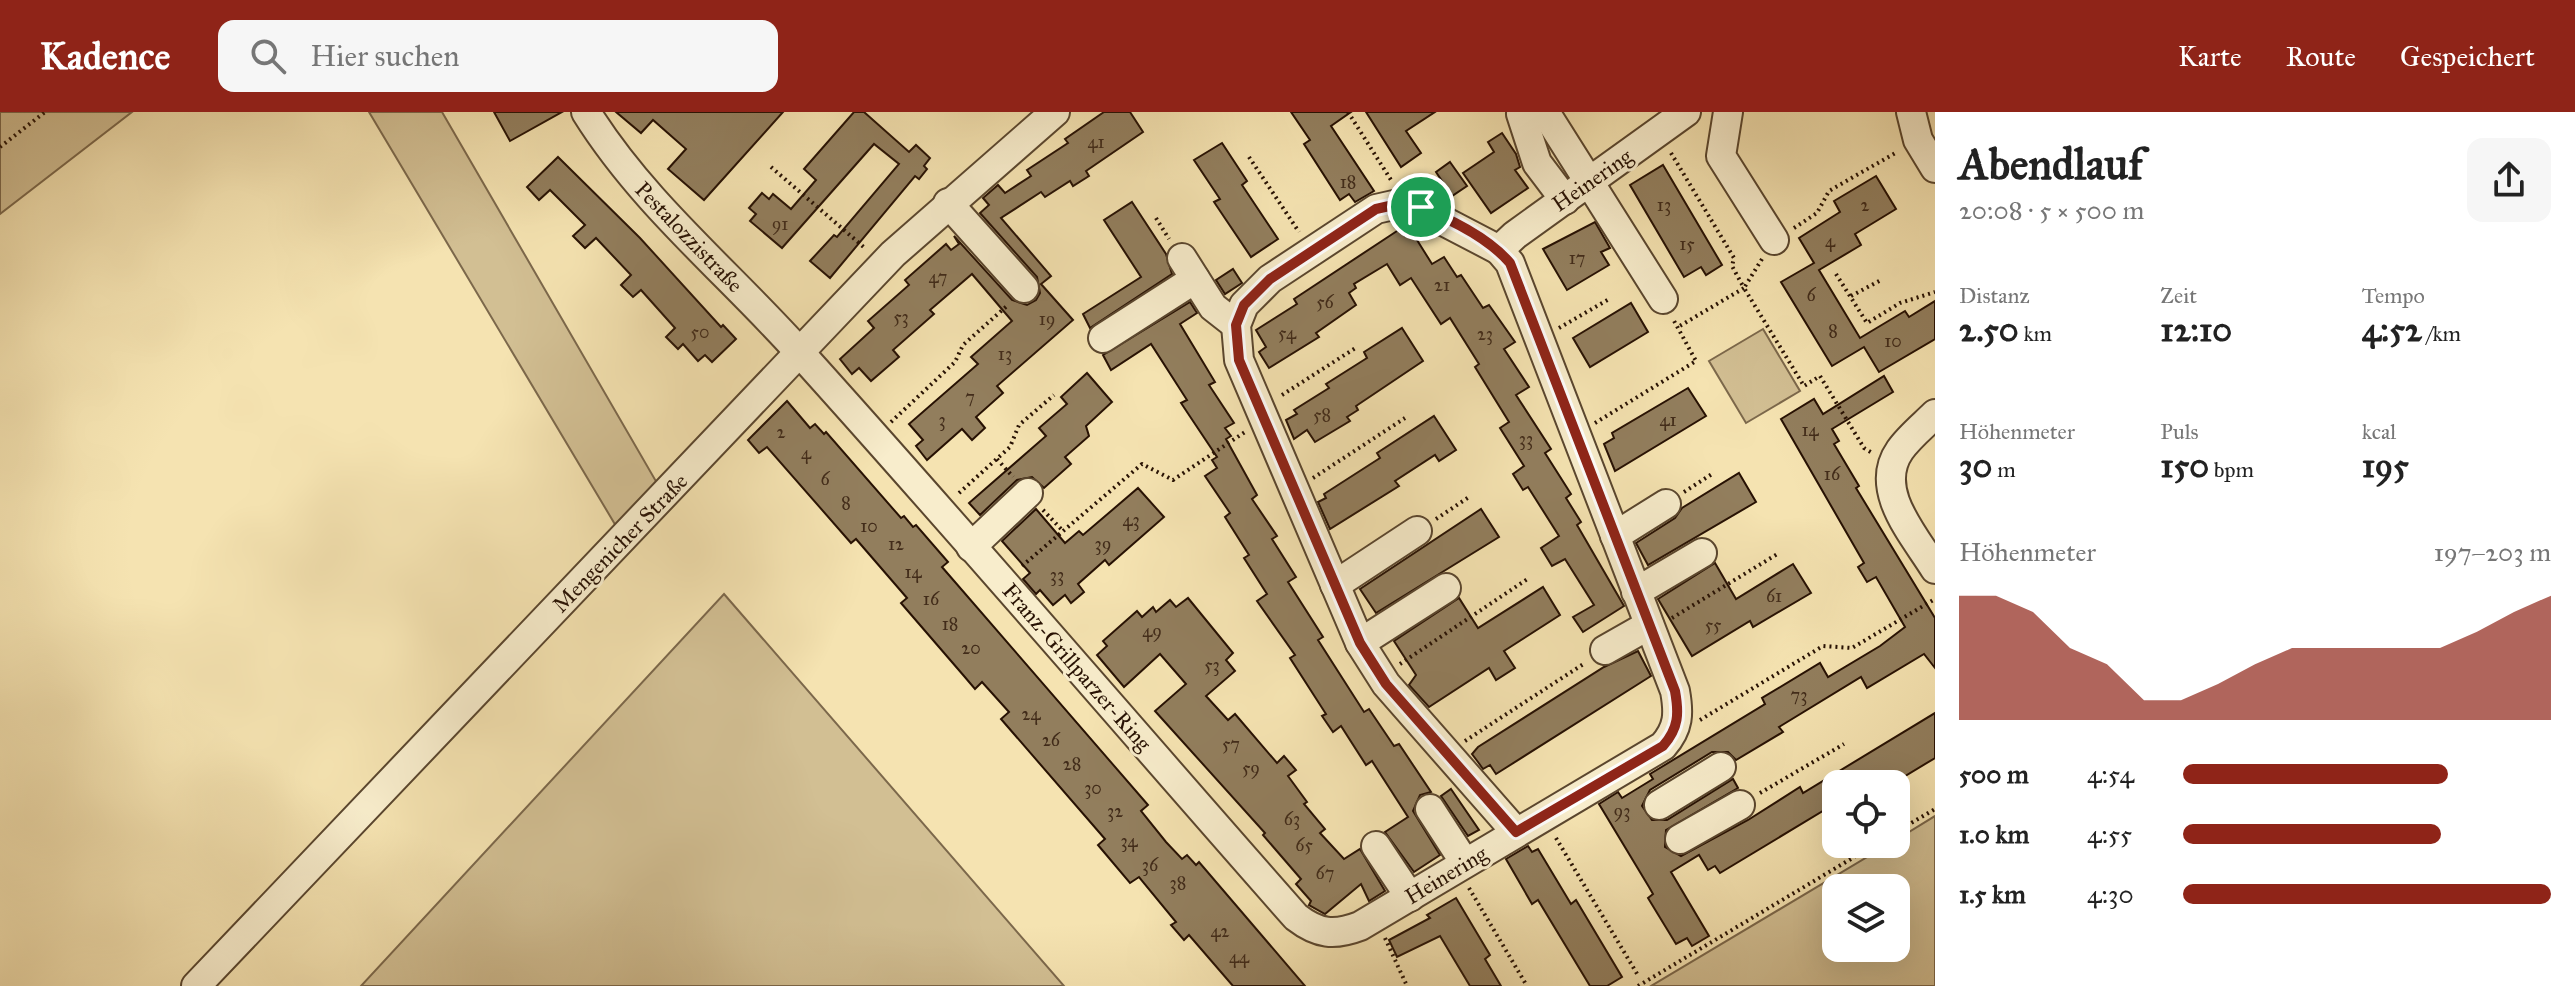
<!DOCTYPE html>
<html lang="de">
<head>
<meta charset="utf-8">
<style>
  body { margin:0; font-family:"IM FELL Great Primer",serif; background:#f6f6f6; color:#222; height:100vh; display:flex; flex-direction:column; font-size:30px; white-space:nowrap }
  * { box-sizing:border-box; margin:0 }
  p { font-size:26px; color:#767676 }
  .icon { flex:none; width:44px; height:44px; fill:none; stroke:currentColor; stroke-width:2; stroke-linecap:round; stroke-linejoin:round }
  .map { position:relative; flex:1; overflow:hidden }
  .drawer { display:flex; flex-direction:column; background:#fff; width:640px }
  .drawer>* { flex:none }
  .buttons { position:absolute; left:1822px; top:658px; display:grid; gap:16px }
  .buttons a { display:grid; place-items:center; width:88px; height:88px; border-radius:16px; background:#fff; box-shadow:0 8px 32px #0002; font-size:40px }
  .pin { position:absolute; display:grid; place-items:center; width:68px; height:68px; color:#fff; margin:-34px; border:4px solid #fff; border-radius:50%; box-shadow:0 2px 8px #0007 }
  .round { display:grid; place-items:center; flex:none; width:84px; height:84px; border-radius:16px; background:#f6f6f6 }
  .overview { display:flex; align-items:center; justify-content:space-between; height:136px; padding:0 24px }
  h1 { font-size:44px; font-weight:700; line-height:60px }
  .figures { display:grid; grid-template-columns:repeat(3,1fr); gap:12px; height:136px; padding:8px 24px }
  .figures div { display:grid; align-content:center }
  .figures b { font-size:34px; font-weight:700 }
  .figures small { font-size:22px; font-weight:400 }
  .figures p { font-size:22px }
  .chart { height:224px; padding:16px 24px }
  .chart p { display:flex; justify-content:space-between }
  .chart svg { width:100%; height:144px; margin-top:8px; fill:#8f2418; opacity:.7 }
  ul { padding:0 24px; list-style:none; font-size:26px }
  li { display:grid; grid-template-columns:128px 96px 1fr; align-items:center; height:60px }
  li i { height:20px; border-radius:10px; background:#8f2418 }
  header { display:flex; align-items:center; gap:48px; box-sizing:border-box; height:112px; padding:0 40px; background:#8f2418; color:#fff }
  header strong { font-size:38px }
  nav { display:flex; gap:44px; margin-inline-start:auto; font-size:28px }
  .search { width:560px; height:72px; background:#f6f6f6; display:flex; align-items:center; gap:20px; box-sizing:border-box; padding:0 28px; border-radius:16px; color:#767676; font-size:30px }
  main { display:flex; flex:1; min-height:0 }
  .map>svg:first-child { display:block }
  .green { fill:#d2bf93; stroke:#7c684b; stroke-width:2; fill-rule:evenodd }
  .building { fill:#927e5d; stroke:#271103; stroke-width:2 }
  .lines { fill:none; stroke-linecap:round; stroke-linejoin:round }
  .minor-casing { stroke:#5a462e; stroke-width:32 }
  .path { stroke:#271103; stroke-width:4; stroke-dasharray:2 4; stroke-linecap:butt }
  .minor { stroke:#f8edcc; stroke-width:28 }
  .route-casing { stroke:#fff; stroke-width:16 }
  .route { stroke:#8f2418; stroke-width:10 }
  .labels { text-anchor:middle; dominant-baseline:central; stroke-width:6; stroke-linejoin:round; paint-order:stroke }
  .number-label { font-size:18px; fill:#422c1a }
  .street-label { font-size:22px; fill:#271103; stroke:#f8edcc }
</style>
</head>
<body>
<header>
<strong>Kadence</strong>
<div class="search"><svg class="icon" aria-label="search" viewBox="0 0 24 24"><circle cx="10" cy="10" r="6"/><path d="M15 15l6 6"/></svg>Hier suchen</div>
<nav><a>Karte</a><a>Route</a><a>Gespeichert</a></nav>
</header>
<main>
<div class="map">
<svg width="1935" height="874" viewBox="0 0 1935 874">
  <rect width="100%" height="100%" fill="#f5e3b1"/>
  <filter id="stains"><feTurbulence type="fractalNoise" baseFrequency=".0025" numOctaves="4"/><feColorMatrix values="0 0 0 0 .2 0 0 0 0 .09 0 0 0 0 .02 0 0 0 .5 -.17"/></filter>
  <radialGradient id="worn" r=".72"><stop offset=".6" stop-color="#630" stop-opacity="0"/><stop offset="1" stop-color="#630" stop-opacity=".3"/></radialGradient>
  <!-- green -->
  <g class="green">
    <polygon points="0,0 132,0 0,102"/>
    <polygon points="369,0 442,0 657,371 616,414"/>
    <polygon points="1763,217 1800,279 1746,311 1709,249"/>
    <polygon points="724,482 1064,874 361,874"/>
    <path d="M1935,704v170h-284l238,-142h7v-4zM1836,776h60v60h-60z"/>
  </g>
  <!-- building -->
  <g class="building">
    <polygon points="494,0 562,0 510,29"/>
    <polygon points="616,0 783,0 704,88 668,57 686,37 653,8 641,21"/>
    <polygon points="854,0 864,0 909,40 916,33 930,46 924,54 927,57 919,67 915,64 830,166 810,149 834,123 837,125 899,52 874,32 782,136 750,109 756,102 749,96 762,81 769,87 773,82 791,97 816,68 804,57"/>
    <polygon points="1104,0 1130,0 1143,20 1086,59 1089,64 1073,74 1070,69 1045,85 1041,80 1001,106 1051,164 1041,172 1073,208 997,274 1003,281 976,305 985,316 972,328 962,317 927,348 916,334 923,328 909,312 978,252 971,245 1012,209 972,162 930,198 934,202 893,238 899,245 871,269 859,256 852,262 840,247 874,216 868,209 909,173 905,168 946,132 951,138 959,132 954,124 1012,188 1027,193 1036,188 1040,181 1037,165 980,101 989,93 983,86 998,73 1005,81 1031,64 1027,58 1068,31 1065,27"/>
    <polygon points="1291,0 1351,0 1331,14 1374,79 1355,90 1349,82 1340,88 1304,32 1310,28"/>
    <polygon points="1366,0 1435,0 1406,19 1421,41 1401,55"/>
    <polygon points="1502,21 1516,42 1520,55 1515,58 1528,76 1491,101 1463,61 1494,40 1488,30"/>
    <polygon points="1222,31 1247,69 1242,73 1278,127 1251,145 1214,90 1220,87 1194,48"/>
    <polygon points="558,45 640,126 721,215 723,213 736,227 712,250 705,243 698,249 683,232 678,237 666,225 675,216 641,178 633,185 621,173 631,163 596,126 585,136 573,124 585,113 550,78 539,88 527,75"/>
    <polygon points="1450,50 1467,74 1452,84 1436,60"/>
    <polygon points="1663,53 1722,153 1706,163 1701,155 1684,165 1630,73"/>
    <polygon points="1876,64 1896,97 1855,122 1861,133 1819,158 1860,226 1905,199 1909,205 1935,189 1935,227 1879,260 1864,235 1832,254 1781,170 1814,151 1799,126 1840,100 1834,89"/>
    <polygon points="1132,90 1166,142 1172,162 1090,216 1083,202 1141,165 1104,108"/>
    <polygon points="1595,110 1610,136 1601,140 1609,153 1567,178 1543,137"/>
    <polygon points="1400,117 1405,124 1412,120 1432,152 1444,145 1457,165 1461,163 1483,196 1489,193 1515,230 1504,237 1529,275 1516,283 1551,337 1545,341 1571,382 1566,386 1581,410 1577,413 1624,494 1583,520 1573,505 1594,493 1565,447 1552,454 1541,436 1559,424 1528,375 1523,378 1513,362 1524,354 1500,316 1509,310 1475,255 1479,252 1450,206 1441,212 1411,166 1400,173 1387,152 1354,172 1356,176 1349,181 1356,193 1316,221 1319,225 1269,256 1259,240 1266,235 1256,218 1297,192 1294,187"/>
    <polygon points="1233,157 1242,171 1225,182 1216,168"/>
    <polygon points="1190,190 1197,201 1180,212 1215,270 1209,273 1234,311 1225,316 1231,324 1226,327 1257,383 1252,387 1277,424 1272,427 1296,465 1288,470 1323,525 1318,528 1364,600 1369,597 1394,634 1399,632 1431,680 1420,683 1413,699 1440,743 1414,760 1385,720 1408,705 1372,649 1366,653 1341,614 1333,620 1322,604 1326,602 1290,546 1295,543 1257,489 1267,482 1244,446 1249,443 1225,405 1230,401 1205,364 1217,356 1212,348 1217,345 1181,291 1187,288 1151,232 1111,258 1103,243"/>
    <polygon points="1631,191 1648,220 1590,255 1573,226"/>
    <polygon points="1402,216 1423,249 1356,294 1358,298 1347,305 1350,309 1315,330 1307,318 1294,327 1286,308 1297,302 1294,298 1329,276 1326,272 1367,246 1364,240"/>
    <polygon points="1087,261 1112,290 1086,314 1089,324 1065,345 1071,352 1044,376 1032,365 1017,368 980,403 969,391 1046,324 1039,316 1067,292 1061,285"/>
    <polygon points="1884,264 1893,280 1832,317 1839,329 1834,332 1859,374 1856,376 1935,506 1935,556 1924,542 1867,576 1861,565 1779,615 1783,620 1736,648 1728,640 1712,640 1650,678 1642,694 1652,708 1667,708 1733,667 1738,676 1666,718 1665,735 1681,744 1748,708 1800,675 1803,681 1935,601 1935,646 1892,672 1836,672 1836,691 1720,761 1715,754 1708,758 1699,743 1671,760 1709,824 1692,834 1687,826 1676,832 1648,786 1653,782 1649,775 1599,692 1618,680 1622,686 1653,667 1650,662 1765,592 1762,586 1820,551 1828,565 1880,534 1905,515 1876,465 1867,470 1858,455 1864,451 1781,307 1814,287 1823,302"/>
    <polygon points="1688,276 1706,304 1615,359 1604,332 1614,326 1612,321"/>
    <polygon points="787,289 810,316 815,312 824,322 826,320 901,406 904,404 913,415 916,413 948,450 942,455 1148,693 1141,699 1166,730 1182,747 1187,743 1196,753 1199,750 1305,874 1233,874 1189,823 1184,828 1171,813 1176,810 1139,765 1130,771 1098,733 1105,727 1001,607 1009,600 982,570 975,577 964,564 901,491 907,486 856,427 851,431 767,335 759,341 748,328"/>
    <polygon points="1434,304 1456,338 1439,349 1435,343 1395,369 1399,374 1330,417 1318,390 1326,386 1324,382 1380,346 1377,341"/>
    <polygon points="1739,361 1756,390 1648,453 1636,431 1675,406 1682,396"/>
    <polygon points="1138,376 1164,405 1109,453 1105,448 1078,472 1084,480 1071,491 1065,483 1053,493 1040,478 1036,482 1023,467 1030,461 1002,429 1036,397 1065,431 1079,419 1083,423"/>
    <polygon points="1481,397 1499,425 1376,501 1360,477"/>
    <polygon points="1715,451 1736,487 1793,452 1811,481 1753,515 1750,509 1692,544 1658,487"/>
    <polygon points="1543,475 1560,503 1504,539 1515,556 1496,568 1489,556 1429,595 1409,573 1416,563 1394,529 1459,486 1478,516"/>
    <polygon points="1188,486 1233,541 1226,548 1235,559 1206,584 1228,608 1235,602 1277,651 1284,644 1296,658 1288,664 1307,690 1304,692 1325,717 1320,721 1344,747 1360,737 1385,779 1369,789 1361,772 1325,802 1309,793 1311,789 1296,772 1301,767 1263,723 1265,721 1155,599 1186,572 1160,542 1124,575 1097,543 1107,534 1103,529 1137,499 1142,505 1153,495 1156,500 1170,488 1176,495"/>
    <polygon points="1638,539 1651,564 1496,662 1490,653 1483,657 1478,650 1472,642 1478,635 1604,555"/>
    <polygon points="1451,677 1479,718 1468,724 1441,684"/>
    <polygon points="1528,734 1532,740 1538,737 1571,792 1576,788 1622,865 1607,874 1590,874 1538,788 1532,792 1506,747"/>
    <polygon points="1456,786 1490,843 1485,847 1501,874 1470,874 1440,824 1397,845 1389,828 1430,806 1427,803"/>
  </g>
  <g class="lines">
    <defs>
      <g id="minor">
        <path d="M586,0c58,93 143,161 216,243 167,185 329,375 494,562 22,17 38,19 64,9l303,-180c16,-18 16,-33 12,-55l-165,-428 -11,-13"/>
        <polyline points="1545,0 1663,187"/>
        <polyline points="1728,0 1721,44 1774,128"/>
        <polyline points="1911,0 1918,28 1935,56"/>
        <polyline points="1521,2 1537,51 1565,88"/>
        <polyline points="948,91 1024,176"/>
        <polyline points="1182,146 1213,195 1236,213"/>
        <polyline points="1103,226 1195,167"/>
        <path d="M1935,302c-11,11 -26,23 -35,36 -28,40 15,86 35,119"/>
        <polyline points="1615,424 1666,392"/>
        <polyline points="971,435 1028,381"/>
        <polyline points="1335,473 1417,419"/>
        <polyline points="1636,480 1702,441"/>
        <polyline points="1360,531 1446,476"/>
        <polyline points="1605,538 1649,513"/>
        <polyline points="1659,693 1721,655"/>
        <polyline points="1430,697 1465,751"/>
        <polyline points="1516,720 1386,572 1360,531 1239,248 1236,213 1244,193 1270,167 1376,97 1407,90 1499,138 1515,123 1686,0"/>
        <polyline points="1680,727 1740,693"/>
        <polyline points="1376,734 1410,785"/>
        <polyline points="196,874 893,142 1055,0"/>
      </g>
    </defs>
    <!-- minor casing -->
    <use href="#minor" class="minor-casing"/>
    <!-- path -->
    <g class="path">
      <polyline points="1348,0 1391,68"/>
      <polyline points="0,35 45,0"/>
      <polyline points="1671,41 1734,146 1732,154 1744,176 1678,215"/>
      <polyline points="1249,45 1299,120"/>
      <polyline points="771,55 866,137"/>
      <polyline points="1156,106 1169,127"/>
      <polyline points="1794,116 1817,101 1829,79 1897,40"/>
      <polyline points="1762,147 1744,176 1804,274 1820,264 1864,336 1874,342"/>
      <polyline points="1836,162 1867,211 1900,191 1935,180"/>
      <polyline points="1851,184 1881,168"/>
      <polyline points="1559,216 1609,187"/>
      <polyline points="1282,283 1357,235"/>
      <polyline points="891,310 955,250 963,233 1008,193"/>
      <polyline points="1595,311 1696,249 1673,207"/>
      <polyline points="997,347 1013,365"/>
      <polyline points="1313,366 1405,306"/>
      <polyline points="1684,380 1712,362"/>
      <polyline points="959,381 1010,335 1019,313 1054,283"/>
      <polyline points="1043,398 1063,419"/>
      <polyline points="1436,407 1469,385"/>
      <polyline points="1022,454 1142,352 1173,368 1245,320"/>
      <polyline points="1672,506 1779,441"/>
      <polyline points="1400,552 1529,466"/>
      <polyline points="1700,608 1823,534 1852,536 1935,487"/>
      <polyline points="1465,629 1585,551"/>
      <polyline points="1760,681 1844,632"/>
      <polyline points="1896,720 1935,697"/>
      <polyline points="1556,726 1639,865"/>
      <polyline points="1469,776 1527,874"/>
      <polyline points="1385,826 1407,874"/>
      <polyline points="1638,874 1876,732"/>
    </g>
    <!-- minor -->
    <use href="#minor" class="minor"/>
  </g>
  <g class="lines">
    <defs>
      <path id="route" d="M1407,90c35,13 79,33 103,61l165,428c4,22 4,37 -12,55l-147,86 -130,-148 -26,-41 -121,-283 -3,-35 8,-20 26,-26 106,-70z"/>
    </defs>
    <!-- route casing -->
    <use href="#route" class="route-casing"/>
    <!-- route -->
    <use href="#route" class="route"/>
  </g>
  <g class="labels">
    <!-- number labels -->
    <g class="number-label">
      <text x="1096" y="30">41</text>
      <text x="1348" y="70">18</text>
      <text x="1664" y="93">13</text>
      <text x="1865" y="93">2</text>
      <text x="780" y="112">91</text>
      <text x="1830" y="129">4</text>
      <text x="1687" y="132">15</text>
      <text x="1577" y="146">17</text>
      <text x="938" y="165">47</text>
      <text x="1442" y="173">21</text>
      <text x="1811" y="183">6</text>
      <text x="1325" y="190">56</text>
      <text x="901" y="205">53</text>
      <text x="1047" y="207">19</text>
      <text x="1833" y="219">8</text>
      <text x="700" y="220">50</text>
      <text x="1287" y="221">54</text>
      <text x="1485" y="222">23</text>
      <text x="1893" y="229">10</text>
      <text x="1005" y="242">13</text>
      <text x="970" y="285">7</text>
      <text x="1322" y="303">58</text>
      <text x="942" y="308">3</text>
      <text x="1668" y="308">41</text>
      <text x="1810" y="318">14</text>
      <text x="781" y="320">2</text>
      <text x="1526" y="327">33</text>
      <text x="806" y="341">4</text>
      <text x="1832" y="362">16</text>
      <text x="825" y="367">6</text>
      <text x="846" y="391">8</text>
      <text x="1131" y="408">43</text>
      <text x="869" y="414">10</text>
      <text x="896" y="432">12</text>
      <text x="1103" y="432">39</text>
      <text x="913" y="460">14</text>
      <text x="1057" y="463">33</text>
      <text x="1774" y="484">61</text>
      <text x="931" y="487">16</text>
      <text x="950" y="512">18</text>
      <text x="1713" y="513">55</text>
      <text x="1152" y="519">49</text>
      <text x="971" y="536">20</text>
      <text x="1212" y="553">53</text>
      <text x="1799" y="583">73</text>
      <text x="1031" y="602">24</text>
      <text x="1051" y="628">26</text>
      <text x="1231" y="632">57</text>
      <text x="1072" y="652">28</text>
      <text x="1251" y="656">59</text>
      <text x="1093" y="676">30</text>
      <text x="1115" y="699">32</text>
      <text x="1622" y="699">93</text>
      <text x="1292" y="707">63</text>
      <text x="1129" y="729">34</text>
      <text x="1304" y="733">65</text>
      <text x="1150" y="753">36</text>
      <text x="1325" y="761">67</text>
      <text x="1178" y="771">38</text>
      <text x="1220" y="819">42</text>
      <text x="1239" y="845">44</text>
    </g>
    <!-- street labels -->
    <g class="street-label">
      <text transform="translate(1592 68) rotate(-35)">Heinering</text>
      <text transform="translate(689 125) rotate(46)">Pestalozzistraße</text>
      <text transform="translate(620 431) rotate(-46)">Mengenicher Straße</text>
      <text transform="translate(1077 555) rotate(49)">Franz-Grillparzer-Ring</text>
      <text transform="translate(1446 763) rotate(-31)">Heinering</text>
    </g>
  </g>
  <rect width="100%" height="100%" filter="url(#stains)"/>
  <rect width="100%" height="100%" fill="url(#worn)"/>
</svg>
<div class="buttons">
<a><svg class="icon" aria-label="locate" viewBox="0 0 24 24"><circle cx="12" cy="12" r="6"/><path d="M12 2v4M12 18v4M2 12h4M18 12h4"/></svg></a>
<a><svg class="icon" aria-label="layers" viewBox="0 0 24 24"><path d="M12 4l9 5-9 5-9-5zM3 14l9 5 9-5"/></svg></a>
</div>
<div class="pin" style="left:1421px;top:95px;background:#1e9e55"><svg class="icon" aria-label="arrive" viewBox="0 0 24 24"><path d="M6 21V4h12l-3 4 3 4H6"/></svg></div>
</div>
<section class="drawer">
<div class="overview"><div><h1>Abendlauf</h1><p>20:08 · 5 × 500 m</p></div><a class="round"><svg class="icon" aria-label="share" viewBox="0 0 24 24"><path d="M12 15V3M7 8l5-5 5 5M5 13v7h14v-7"/></svg></a></div>
<div class="figures">
<div><p>Distanz</p><b>2.50<small> km</small></b></div>
<div><p>Zeit</p><b>12:10</b></div>
<div><p>Tempo</p><b>4:52<small> /km</small></b></div>
</div>
<div class="figures">
<div><p>Höhenmeter</p><b>30<small> m</small></b></div>
<div><p>Puls</p><b>150<small> bpm</small></b></div>
<div><p>kcal</p><b>195</b></div>
</div>
<div class="chart"><p><span>Höhenmeter</span>197–203 m</p>
<svg viewBox="0 0 160 44" preserveAspectRatio="none"><path d="M0 44V6L10 6L20 11L30 22L40 27L50 38L60 38L70 33L80 27L90 22L100 22L110 22L120 22L130 22L140 17L150 11L160 6V44z"/></svg>
</div>
<ul>
<li><b>500 m</b>4:54<i style="width:72%"></i></li>
<li><b>1.0 km</b>4:55<i style="width:70%"></i></li>
<li><b>1.5 km</b>4:30<i style="width:100%"></i></li>
</ul>
</section>
</main>
</body>
</html>
